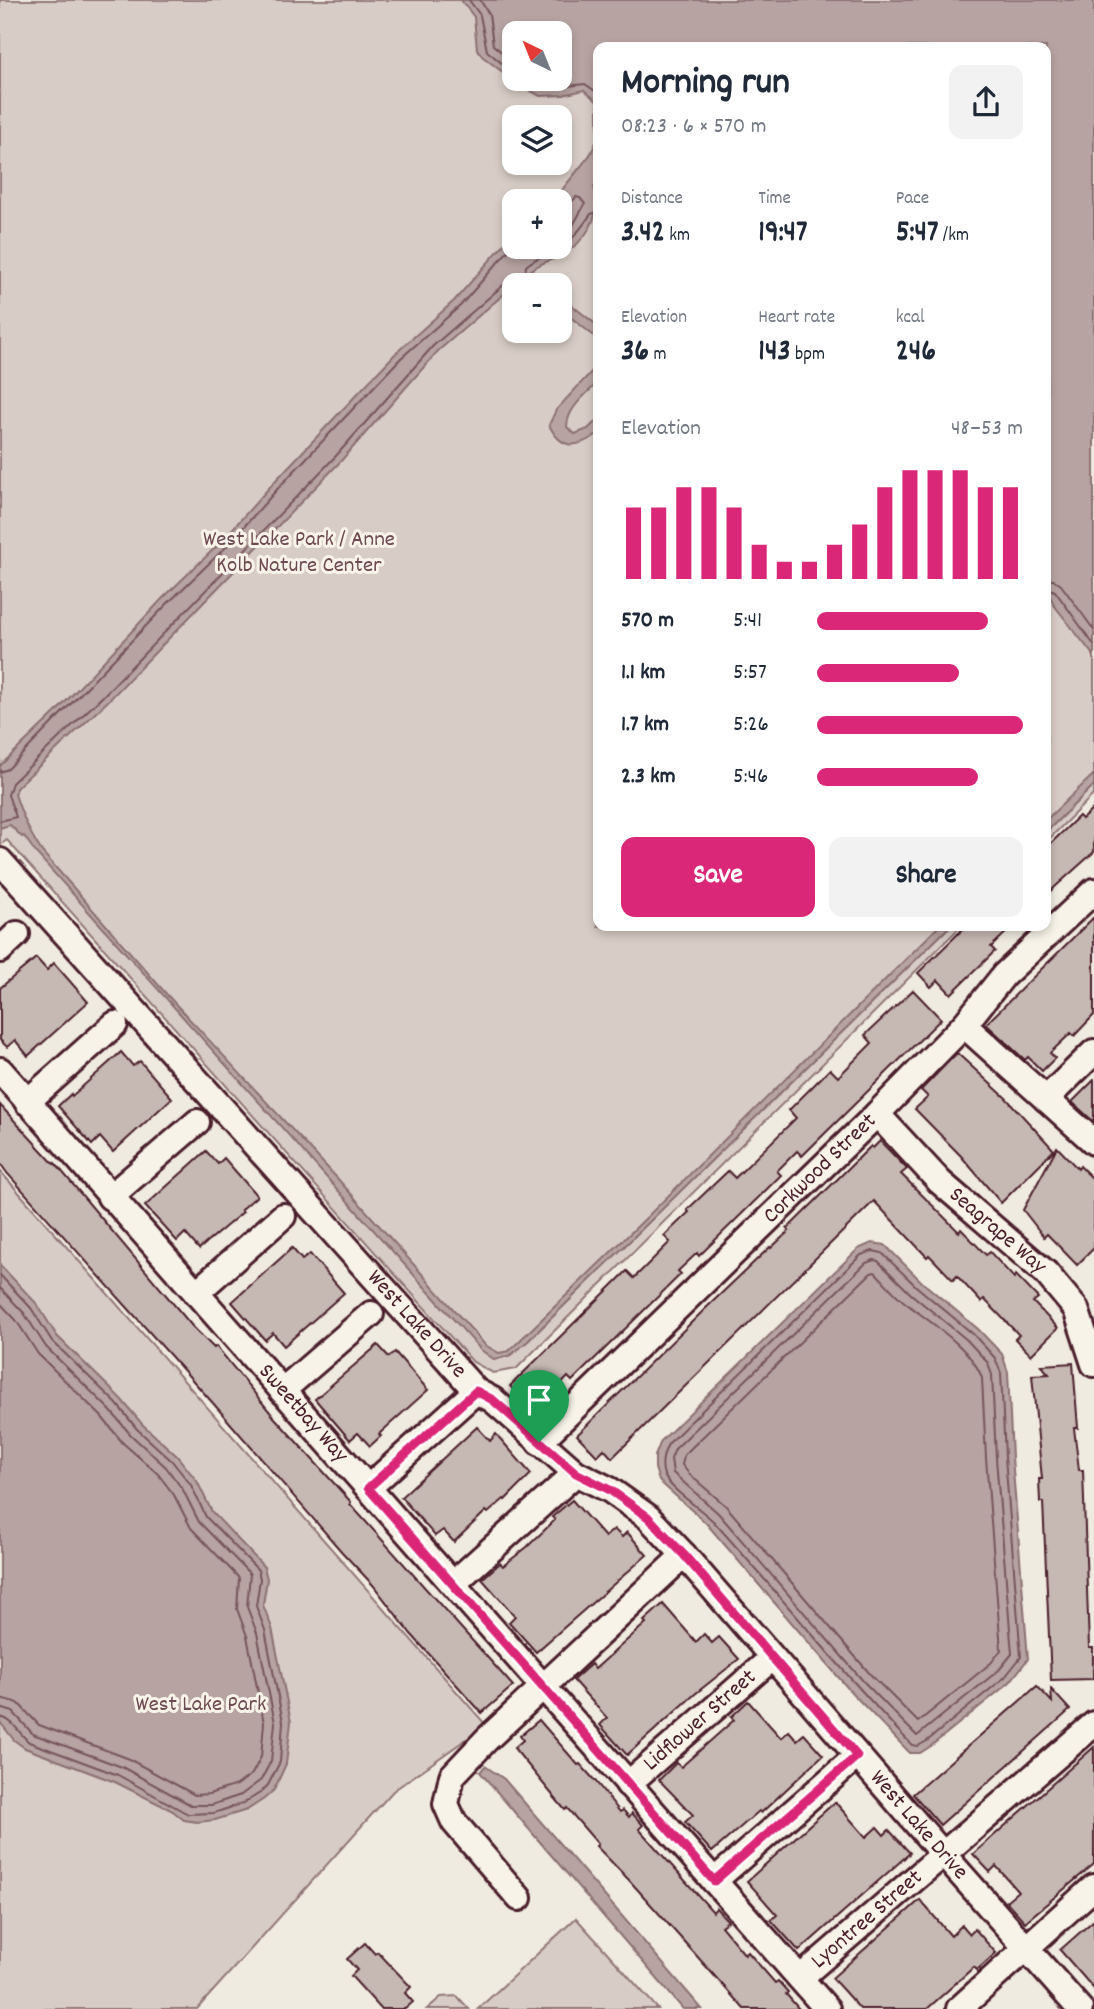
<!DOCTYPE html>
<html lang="en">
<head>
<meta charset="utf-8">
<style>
  body { margin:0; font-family:Dekko,sans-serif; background:#f2f2f3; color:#1f2937; height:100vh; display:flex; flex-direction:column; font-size:26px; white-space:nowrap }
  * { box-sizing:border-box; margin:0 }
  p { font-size:23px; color:#747a83 }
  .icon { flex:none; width:38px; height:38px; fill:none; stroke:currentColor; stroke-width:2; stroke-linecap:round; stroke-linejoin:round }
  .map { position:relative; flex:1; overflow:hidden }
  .details { position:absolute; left:593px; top:42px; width:458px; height:889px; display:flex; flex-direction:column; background:#fff; border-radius:14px; box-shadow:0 4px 10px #0003 }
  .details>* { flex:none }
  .needle { width:46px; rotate:317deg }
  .fabs { position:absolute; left:502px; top:21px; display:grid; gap:14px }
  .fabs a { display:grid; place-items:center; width:70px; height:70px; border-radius:14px; background:#fff; box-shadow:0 4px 10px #0003; font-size:35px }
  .pin { position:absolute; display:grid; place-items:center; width:60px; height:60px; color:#fff; margin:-72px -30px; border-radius:50% 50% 50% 0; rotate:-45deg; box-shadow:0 0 7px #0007 }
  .pin .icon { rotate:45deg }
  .round { display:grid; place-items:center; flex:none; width:74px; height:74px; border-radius:14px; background:#f2f2f3 }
  .head { display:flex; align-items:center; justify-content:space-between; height:119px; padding:0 28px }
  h1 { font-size:38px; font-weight:700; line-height:52px }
  .stats { display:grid; grid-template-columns:repeat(3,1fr); gap:10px; height:119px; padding:7px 28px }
  .stats div { display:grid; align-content:center }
  .stats b { font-size:30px; font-weight:700 }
  .stats small { font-size:19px; font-weight:400 }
  .stats p { font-size:19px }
  .chart { height:196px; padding:14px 28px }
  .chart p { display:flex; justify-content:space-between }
  .chart svg { width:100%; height:126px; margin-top:7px; stroke:#db2777; stroke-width:6 }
  .action { display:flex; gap:14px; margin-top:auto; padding:14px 28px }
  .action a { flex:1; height:80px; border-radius:14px; background:#db2777; color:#fff; font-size:28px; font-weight:700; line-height:80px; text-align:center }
  .action a+a { background:#f2f2f3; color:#1f2937 }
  ul { padding:0 28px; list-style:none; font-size:23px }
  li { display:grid; grid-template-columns:112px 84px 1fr; align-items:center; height:52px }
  li i { height:18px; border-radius:9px; background:#db2777 }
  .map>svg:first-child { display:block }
  .green { fill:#d8cdc6; stroke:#917678; stroke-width:2; fill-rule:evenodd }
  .water { fill:#b7a4a2; stroke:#8b6f72; stroke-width:2; fill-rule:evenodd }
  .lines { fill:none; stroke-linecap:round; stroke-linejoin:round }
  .shore { stroke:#76545b; stroke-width:2 }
  .building { fill:#c6b8b3; stroke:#4a1f2b; stroke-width:2 }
  .minor-casing { stroke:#4a1f2b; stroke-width:30 }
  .minor { stroke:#f7f3e8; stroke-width:24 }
  .route-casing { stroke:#fff; stroke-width:14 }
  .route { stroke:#db2777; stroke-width:9 }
  .labels { text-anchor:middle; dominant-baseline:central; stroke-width:6; stroke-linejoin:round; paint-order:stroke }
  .park-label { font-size:23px; fill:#6e4a52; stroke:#f7f3e8 }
  .street-label { font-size:23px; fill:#4a1f2b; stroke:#f7f3e8 }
</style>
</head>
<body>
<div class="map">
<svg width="1094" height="2009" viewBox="0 0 1094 2009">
  <rect width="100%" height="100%" fill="#f0ebe0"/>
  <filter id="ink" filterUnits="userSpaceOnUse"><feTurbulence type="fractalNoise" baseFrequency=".0143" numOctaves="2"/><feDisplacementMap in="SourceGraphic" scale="14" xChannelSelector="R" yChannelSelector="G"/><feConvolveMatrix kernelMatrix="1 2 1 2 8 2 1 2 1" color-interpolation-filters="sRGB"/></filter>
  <g filter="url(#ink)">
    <!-- green -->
    <g class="green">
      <path d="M0,0h1094v775l-47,47 -1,-775h-448v879h344l-434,429 20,-14 422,-415h11l-445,443 -23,4 -20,-11 -466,-522 -7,5zM514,33h46v46h-46zM514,117h46v46h-46zM514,201h46v46h-46zM514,285h46v46h-46z"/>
      <polygon points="1094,785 1094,794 1047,841 1047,831"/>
      <polygon points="0,1171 486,1725 393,1791 197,2009 0,2009"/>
      <polygon points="576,1918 658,2009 478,2009"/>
      <polygon points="457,1996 469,2009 427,2009 441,1997"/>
    </g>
    <!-- water -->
    <g class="water">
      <path d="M461,0h633v656l-40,-51 -7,-15 -1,-543h-448v55l-14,-12 -21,5 -23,1 -22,-12 -36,-28 -5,-7 -3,-32zM514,33h46v46h-46z"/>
      <path d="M598,139v41l-4,7c9,29 -8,55 -34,69 -10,5 -21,7 -30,15l16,14h-21l-7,-3 -80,69 -98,111 -232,239 -92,87 -1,6c7,22 15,41 28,59l126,144 168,181 148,167 14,8 10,-2 138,-134 292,-291h11l-422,415 -17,14 -16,5 -14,-10 -445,-497 -12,-17 -2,1 -12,-12 -10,3v-62l56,-54 107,-114 57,-55 56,-63 120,-127 58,-52 53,-60 7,-6v12h46v-46h-7l37,-46z"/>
      <polygon points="560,296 598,326 598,339 560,309"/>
      <path d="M598,361v21c-11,12 -31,26 -31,45l8,7 13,-5 10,-10v15c-21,14 -36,17 -49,-9l7,-15 39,-42z"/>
      <polygon points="1094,774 1094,785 1047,831 1047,819"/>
      <polygon points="872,1243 885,1245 922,1282 978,1329 1002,1354 1008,1372 1012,1457 1028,1659 1010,1682 931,1746 920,1753 910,1753 852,1693 706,1523 659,1481 655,1468 655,1456 661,1441 858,1249"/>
      <polygon points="0,1265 37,1304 57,1336 121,1399 142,1424 177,1456 197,1481 212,1512 264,1567 267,1579 263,1605 272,1628 291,1722 286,1764 274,1790 264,1799 247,1810 215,1820 197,1822 184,1820 173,1811 115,1782 25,1748 14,1740 0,1722"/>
      <polygon points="485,1766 504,1779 702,2009 683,2009 480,1772"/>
    </g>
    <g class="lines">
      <!-- shore -->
      <g class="shore">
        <polyline points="469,0 480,15 487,51 514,73"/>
        <polyline points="480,0 489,14 493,45 514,62"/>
        <polyline points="522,79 542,89 585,84 598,93"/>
        <polyline points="560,215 576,197 580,198 585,204 572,227 560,236"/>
        <path d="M535,285l-10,-9 1,-10c9,-8 19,-11 30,-16 16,-8 25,-22 35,-36l7,-2"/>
        <polyline points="1046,580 1054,580 1061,585 1094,630"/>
        <polyline points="1046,588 1055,591 1094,645"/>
        <polyline points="0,772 8,769 168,603 225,548 281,485 401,358 460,306 514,244"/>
        <polyline points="0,821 16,817 8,795 12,783 103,696 335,457 433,346 508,281 516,280 521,285"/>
        <path d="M873,1251l9,2 35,34 56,47 22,24 6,15 4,84 16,200 -16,20 -78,64 -9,5 -6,-1c-69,-71 -131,-149 -198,-223 -13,-14 -42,-30 -50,-47 -4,-11 -1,-21 4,-31l193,-189z"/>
        <polygon points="874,1260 878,1261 911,1294 967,1340 988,1363 992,1375 996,1458 1012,1654 999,1670 917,1736 864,1682 718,1513 673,1473 671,1459 675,1449 866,1263"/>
        <path d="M875,1272c11,11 20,23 32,32 23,18 65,45 75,74l4,80 15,192 -10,13 -73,59 -47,-47 -145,-169 -36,-31 -8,-10 2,-10 187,-182z"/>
        <path d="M0,1275l31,33 21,33 64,62 21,26 35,32 19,24 15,32 52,53 2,9 -4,27 9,24 18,92 -3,40 -12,23 -8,8 -16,10 -30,10 -26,1 -70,-39 -89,-33c-10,-8 -16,-23 -29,-25"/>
        <polyline points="0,1288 24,1313 46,1347 109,1409 131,1435 166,1467 183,1490 199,1522 250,1574 247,1607 257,1633 275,1723 271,1761 261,1780 241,1795 211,1805 191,1805 122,1767 33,1734 13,1712 0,1708"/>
        <polyline points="0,1303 16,1320 38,1354 101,1416 123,1443 158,1474 174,1495 191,1528 239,1578 237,1609 247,1636 264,1723 261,1757 252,1774 237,1785 209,1794 195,1795 127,1758 39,1725 18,1703 0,1698"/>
      </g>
    </g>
    <!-- building -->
    <g class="building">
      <polygon points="1094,808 1094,852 1046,895 1046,848 1079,816 1082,819"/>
      <polygon points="1094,917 1094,1015 1074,1036 1071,1033 1050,1053 1055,1058 1042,1071 1028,1057 1025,1060 986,1024"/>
      <polygon points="966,926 1013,926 991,947 995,951 951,994 938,980 931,987 918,973"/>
      <polygon points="36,958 47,970 54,963 88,1002 28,1056 15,1040 7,1047 0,1040 0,988"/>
      <polygon points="913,990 941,1019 802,1156 797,1151 777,1171 781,1175 763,1193 699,1256 697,1253 678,1271 681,1274 572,1381 568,1377 550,1396 554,1399 538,1415 510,1386 627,1271 634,1278 670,1242 664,1236 689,1212 687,1210 728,1171 735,1178 796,1118 789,1110 830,1069 838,1077 872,1043 865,1035"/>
      <polygon points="121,1052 133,1066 140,1061 172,1098 113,1152 100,1137 92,1145 58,1106 71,1094 72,1096"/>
      <polygon points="957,1053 1006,1098 1054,1150 1001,1203 961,1156 915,1109 928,1097 921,1090"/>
      <polygon points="1094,1080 1094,1122 1072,1102"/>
      <polygon points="0,1105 54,1164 55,1163 192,1326 214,1348 216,1346 274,1417 351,1502 350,1504 513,1686 482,1713 411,1634 373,1585 342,1552 212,1402 7,1173 0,1163"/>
      <polygon points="880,1141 907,1169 901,1174 959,1232 961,1229 986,1255 990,1252 1014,1278 1016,1275 1038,1298 1033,1302 1058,1328 1031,1355 1015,1339 1019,1335 984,1299 981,1302 957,1276 953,1280 929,1255 927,1257 874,1201 612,1458 604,1449 597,1456 577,1435 704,1310 770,1247 771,1248 789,1231 787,1229 871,1146 873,1148"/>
      <polygon points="1057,1147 1078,1169 1080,1166 1094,1180 1094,1248 1077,1265 1047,1234 1044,1237 1023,1210"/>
      <polygon points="206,1151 218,1164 224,1158 257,1196 241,1210 243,1212 199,1249 185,1233 177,1241 145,1206"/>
      <polygon points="292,1248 302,1260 310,1254 344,1293 284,1346 273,1333 265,1340 232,1302"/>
      <polygon points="378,1345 389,1357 395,1352 428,1390 379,1434 381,1436 370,1446 358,1433 350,1440 315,1399"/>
      <polygon points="1073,1363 1078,1428 1074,1428 1079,1470 1083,1470 1089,1648 1093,1648 1093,1679 1051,1680 1043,1502 1040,1502 1039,1479 1042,1479 1032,1375 1049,1374 1041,1365"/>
      <polygon points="477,1427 490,1441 496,1434 531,1474 505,1500 504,1499 488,1513 486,1511 454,1542 443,1530 435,1536 401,1497"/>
      <polygon points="572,1500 605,1537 614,1529 622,1537 627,1532 647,1555 536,1652 509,1622 515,1616 482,1579 500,1563 503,1566 527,1547 555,1520 552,1517"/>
      <polygon points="663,1604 696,1642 704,1634 712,1643 719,1637 739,1659 695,1694 627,1755 600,1725 607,1718 573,1680 591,1664 595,1669 646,1623 644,1621"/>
      <polygon points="1037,1686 1052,1702 1051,1689 1070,1710 940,1825 913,1794"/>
      <polygon points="748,1701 781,1738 789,1731 797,1740 804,1734 823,1755 761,1813 759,1811 712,1852 685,1822 693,1815 659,1780 676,1763 681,1767 734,1720 731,1717"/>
      <polygon points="539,1720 578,1765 580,1764 596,1782 620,1812 623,1810 629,1817 632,1813 643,1825 639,1829 713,1912 716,1908 728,1921 721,1926 745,1955 748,1952 775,1983 778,1981 788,1992 786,1994 799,2009 744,2009 629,1880 596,1846 598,1844 567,1808 565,1810 555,1798 514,1748 523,1740 520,1736"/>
      <polygon points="1094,1747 1094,1864 1025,1922 1006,1901 1018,1891 996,1866 990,1872 973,1854"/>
      <polygon points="835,1802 866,1837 877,1827 884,1835 889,1830 910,1853 799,1951 771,1920 777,1915 747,1881"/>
      <polygon points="920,1900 951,1936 962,1925 970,1934 975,1929 996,1953 977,1970 974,1967 927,2009 860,2009 832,1978"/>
      <polygon points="1094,1920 1094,1989 1060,1950"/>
      <polygon points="365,1943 375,1954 378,1952 411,1987 405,1993 413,2002 405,2009 381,2009 351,1976 357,1970 347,1959"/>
    </g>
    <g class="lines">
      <defs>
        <g id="minor">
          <path id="s1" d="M0,861l476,530 17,9 83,73 34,17 38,27 36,38 258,298 138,156"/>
          <polyline points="0,950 17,934"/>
          <polyline points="964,1025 1094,1142"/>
          <path id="s2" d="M0,1070l827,939"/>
          <polyline points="1046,1099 1094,1052"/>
          <polyline points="27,1102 115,1024"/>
          <path id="s3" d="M877,1114l63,68 106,91 30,36 18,55"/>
          <polyline points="110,1197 197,1122"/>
          <polyline points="196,1293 283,1216"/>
          <polyline points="282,1391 371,1314"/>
          <path id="s4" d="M539,1442l338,-328 87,-89 40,-50 90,-84"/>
          <polyline points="368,1488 476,1391"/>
          <polyline points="454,1583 576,1473"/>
          <path id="s5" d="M628,1784l144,-126"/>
          <polyline points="714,1881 857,1756"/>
          <polyline points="519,1898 454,1822 446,1804 452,1776 486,1740 684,1555"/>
          <path id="s6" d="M800,1978l294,-254"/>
          <polyline points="959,2009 1094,1887"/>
        </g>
      </defs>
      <!-- minor casing -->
      <use href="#minor" class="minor-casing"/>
      <!-- minor -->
      <use href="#minor" class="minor"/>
    </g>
  </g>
  <g class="lines" filter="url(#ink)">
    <defs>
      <polygon id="route" points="476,1391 493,1400 576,1473 610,1490 648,1517 684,1555 857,1756 714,1881 368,1488"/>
    </defs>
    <!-- route casing -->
    <use href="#route" class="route-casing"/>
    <!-- route -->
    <use href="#route" class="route"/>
  </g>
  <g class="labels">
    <!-- park labels -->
    <g class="park-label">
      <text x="299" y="540">West Lake Park / Anne<tspan x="299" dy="26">Kolb Nature Center</tspan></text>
      <text x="201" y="1705">West Lake Park</text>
    </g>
    <!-- street labels -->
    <g class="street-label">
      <text stroke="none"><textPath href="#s4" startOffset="392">Corkwood Street</textPath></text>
      <text stroke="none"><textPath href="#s3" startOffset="168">Seagrape Way</textPath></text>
      <text stroke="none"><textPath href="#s1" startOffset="623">West Lake Drive</textPath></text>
      <text stroke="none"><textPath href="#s2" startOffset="458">Sweetbay Way</textPath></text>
      <text stroke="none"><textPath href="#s5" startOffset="96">Lidflower Street</textPath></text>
      <text stroke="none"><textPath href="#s1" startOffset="1337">West Lake Drive</textPath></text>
      <text stroke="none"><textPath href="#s6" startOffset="89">Lyontree Street</textPath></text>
    </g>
  </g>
</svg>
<div class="fabs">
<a><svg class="needle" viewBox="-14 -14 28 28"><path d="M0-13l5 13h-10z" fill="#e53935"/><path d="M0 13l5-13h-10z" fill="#747a83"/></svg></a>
<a><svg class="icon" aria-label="layers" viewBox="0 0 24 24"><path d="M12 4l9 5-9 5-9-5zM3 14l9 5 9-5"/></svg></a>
<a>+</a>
<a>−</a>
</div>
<div class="pin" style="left:539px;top:1442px;background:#1e9e55"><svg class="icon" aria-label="arrive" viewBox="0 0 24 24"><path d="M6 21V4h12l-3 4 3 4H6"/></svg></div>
<section class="details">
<div class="head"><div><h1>Morning run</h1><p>08:23 · 6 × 570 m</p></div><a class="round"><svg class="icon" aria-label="share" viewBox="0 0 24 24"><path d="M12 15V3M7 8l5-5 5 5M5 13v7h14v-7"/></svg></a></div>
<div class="stats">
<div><p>Distance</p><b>3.42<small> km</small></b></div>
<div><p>Time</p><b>19:47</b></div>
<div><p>Pace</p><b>5:47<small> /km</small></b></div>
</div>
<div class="stats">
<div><p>Elevation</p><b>36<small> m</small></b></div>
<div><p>Heart rate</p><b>143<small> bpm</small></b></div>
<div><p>kcal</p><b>246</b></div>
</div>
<div class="chart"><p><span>Elevation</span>48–53 m</p>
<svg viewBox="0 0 160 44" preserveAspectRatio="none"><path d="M5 44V19M15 44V19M25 44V12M35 44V12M45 44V19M55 44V32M65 44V38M75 44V38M85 44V32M95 44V25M105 44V12M115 44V6M125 44V6M135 44V6M145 44V12M155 44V12"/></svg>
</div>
<ul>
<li><b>570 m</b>5:41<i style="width:83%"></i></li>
<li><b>1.1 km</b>5:57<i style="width:69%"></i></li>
<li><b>1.7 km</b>5:26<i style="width:100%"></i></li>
<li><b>2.3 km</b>5:46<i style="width:78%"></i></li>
</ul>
<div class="action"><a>Save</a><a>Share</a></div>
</section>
</div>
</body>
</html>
